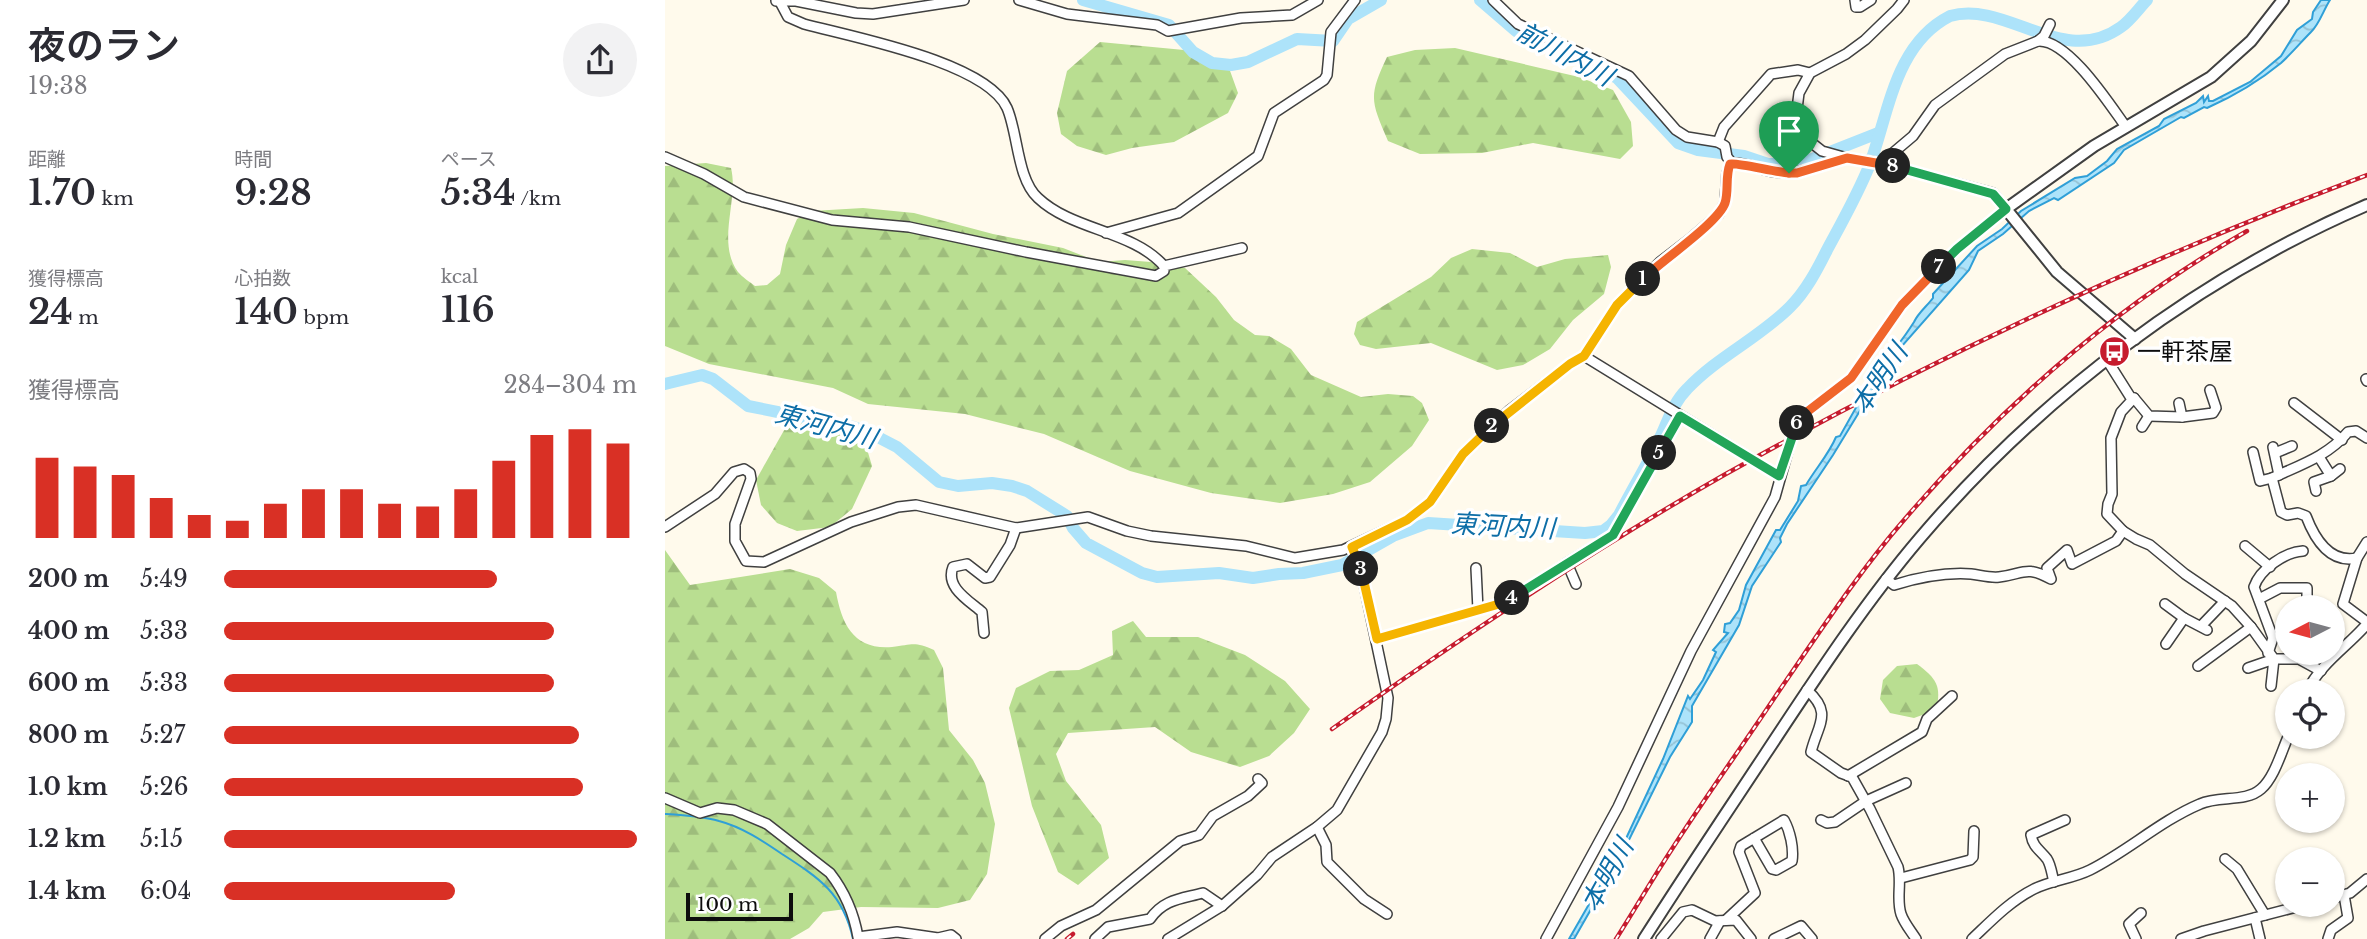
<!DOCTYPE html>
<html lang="ja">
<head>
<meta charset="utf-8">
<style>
  body { margin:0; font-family:"Libre Baskerville","Noto Sans JP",serif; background:#f2f2f3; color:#2b2b33; height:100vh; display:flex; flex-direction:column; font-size:26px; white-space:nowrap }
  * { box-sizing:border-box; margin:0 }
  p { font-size:23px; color:#7c7c81 }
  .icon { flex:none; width:38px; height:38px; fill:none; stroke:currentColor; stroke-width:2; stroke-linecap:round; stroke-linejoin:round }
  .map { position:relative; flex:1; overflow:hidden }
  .sheet { display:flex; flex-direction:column; background:#fff; width:665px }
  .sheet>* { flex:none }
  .needle { width:46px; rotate:264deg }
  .buttons { position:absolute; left:1610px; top:595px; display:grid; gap:14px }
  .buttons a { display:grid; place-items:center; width:70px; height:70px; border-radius:50%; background:#fff; box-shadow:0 2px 5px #0004; font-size:35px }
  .scale { position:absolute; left:21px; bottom:18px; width:107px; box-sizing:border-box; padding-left:7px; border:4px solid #0d0d0d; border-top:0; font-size:19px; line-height:24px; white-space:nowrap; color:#0d0d0d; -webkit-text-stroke:5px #fff; paint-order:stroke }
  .pin { position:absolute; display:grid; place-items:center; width:60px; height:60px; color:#fff; margin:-72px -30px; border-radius:50% 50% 50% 0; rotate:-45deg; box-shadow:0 0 7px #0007 }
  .pin .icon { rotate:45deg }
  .km { position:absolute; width:35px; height:35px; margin:-18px; border-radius:50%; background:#222; color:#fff; font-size:19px; line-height:35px; text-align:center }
  .round { display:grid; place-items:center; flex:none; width:74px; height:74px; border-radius:37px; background:#f2f2f3 }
  .head { display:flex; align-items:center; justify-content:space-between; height:119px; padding:0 28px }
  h1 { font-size:38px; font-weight:600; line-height:52px }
  .figures { display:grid; grid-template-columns:repeat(3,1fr); gap:10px; height:119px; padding:7px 28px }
  .figures div { display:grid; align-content:center }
  .figures b { font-size:35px; font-weight:600 }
  .figures small { font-size:19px; font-weight:400 }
  .figures p { font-size:19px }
  .chart { height:196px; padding:14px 28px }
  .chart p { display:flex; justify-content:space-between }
  .chart svg { width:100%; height:126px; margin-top:7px; stroke:#d93025; stroke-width:6 }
  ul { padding:0 28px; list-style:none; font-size:23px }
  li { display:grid; grid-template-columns:112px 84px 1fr; align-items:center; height:52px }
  li i { height:18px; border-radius:9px; background:#d93025 }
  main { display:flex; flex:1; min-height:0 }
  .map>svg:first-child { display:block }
  .forest { fill:url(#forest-firs) }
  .water { fill:url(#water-waves); stroke:#2f9fd7; stroke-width:2 }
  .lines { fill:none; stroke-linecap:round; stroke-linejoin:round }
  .stream { stroke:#2f9fd7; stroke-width:2 }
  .river { stroke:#ade3fa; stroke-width:12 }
  .minor-casing { stroke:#404040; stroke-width:12 }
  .tertiary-casing { stroke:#404040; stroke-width:14 }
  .minor { stroke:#fff; stroke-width:9 }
  .tertiary { stroke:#fff; stroke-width:10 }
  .rail-casing { stroke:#c61b2e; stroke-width:4.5 }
  .rail { stroke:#fff; stroke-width:2; stroke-dasharray:5; stroke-linecap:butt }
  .split-1-casing { stroke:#fff; stroke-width:14 }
  .split-2-casing { stroke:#fff; stroke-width:14 }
  .split-3-casing { stroke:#fff; stroke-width:14 }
  .split-4-casing { stroke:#fff; stroke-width:14 }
  .split-5-casing { stroke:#fff; stroke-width:14 }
  .split-6-casing { stroke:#fff; stroke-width:14 }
  .split-7-casing { stroke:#fff; stroke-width:14 }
  .split-8-casing { stroke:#fff; stroke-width:14 }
  .split-9-casing { stroke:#fff; stroke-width:14 }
  .split-1 { stroke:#f0652b; stroke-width:9 }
  .split-2 { stroke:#f5b400; stroke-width:9 }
  .split-3 { stroke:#f5b400; stroke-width:9 }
  .split-4 { stroke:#f5b400; stroke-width:9 }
  .split-5 { stroke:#22a559; stroke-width:9 }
  .split-6 { stroke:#22a559; stroke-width:9 }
  .split-7 { stroke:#f0652b; stroke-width:9 }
  .split-8 { stroke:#22a559; stroke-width:9 }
  .split-9 { stroke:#f0652b; stroke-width:9 }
  .labels { text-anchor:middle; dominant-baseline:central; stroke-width:7; stroke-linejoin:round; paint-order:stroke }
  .poi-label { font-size:24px; fill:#0d0d0d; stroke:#fff; text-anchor:start }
  .water-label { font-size:26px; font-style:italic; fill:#0d6ea7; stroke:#fff }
</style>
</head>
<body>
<main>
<section class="sheet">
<div class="head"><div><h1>夜のラン</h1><p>19:38</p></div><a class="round"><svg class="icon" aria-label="share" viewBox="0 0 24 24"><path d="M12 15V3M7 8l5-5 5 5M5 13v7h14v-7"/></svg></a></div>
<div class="figures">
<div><p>距離</p><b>1.70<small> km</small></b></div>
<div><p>時間</p><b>9:28</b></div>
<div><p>ペース</p><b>5:34<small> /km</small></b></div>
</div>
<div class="figures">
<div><p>獲得標高</p><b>24<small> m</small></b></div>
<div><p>心拍数</p><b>140<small> bpm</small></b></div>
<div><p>kcal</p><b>116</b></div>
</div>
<div class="chart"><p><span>獲得標高</span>284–304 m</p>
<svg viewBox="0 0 160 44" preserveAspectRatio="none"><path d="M5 44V16M15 44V19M25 44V22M35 44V30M45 44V36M55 44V38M65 44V32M75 44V27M85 44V27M95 44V32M105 44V33M115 44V27M125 44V17M135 44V8M145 44V6M155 44V11"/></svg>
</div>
<ul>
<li><b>200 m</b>5:49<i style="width:66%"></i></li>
<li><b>400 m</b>5:33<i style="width:80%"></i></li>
<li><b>600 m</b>5:33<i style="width:80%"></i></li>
<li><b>800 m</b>5:27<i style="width:86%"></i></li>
<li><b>1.0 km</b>5:26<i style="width:87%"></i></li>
<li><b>1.2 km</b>5:15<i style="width:100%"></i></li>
<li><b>1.4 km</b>6:04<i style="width:56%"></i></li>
</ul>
</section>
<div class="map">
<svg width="1702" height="939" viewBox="0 0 1702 939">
  <defs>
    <pattern id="forest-firs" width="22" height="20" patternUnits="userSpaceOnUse" patternTransform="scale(1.75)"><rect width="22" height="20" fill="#b9de91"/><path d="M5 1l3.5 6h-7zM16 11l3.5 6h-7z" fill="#9ebd7c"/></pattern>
    <pattern id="water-waves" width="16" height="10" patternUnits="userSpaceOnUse" patternTransform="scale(1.75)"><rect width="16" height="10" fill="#ade3fa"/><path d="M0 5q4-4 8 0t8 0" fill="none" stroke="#94c2d5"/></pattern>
  </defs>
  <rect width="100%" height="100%" fill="#fffaec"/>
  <!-- forest -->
  <g class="forest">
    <polygon points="435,42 519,50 564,68 573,93 563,113 509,142 467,148 441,155 412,146 396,134 392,113 402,71"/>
    <path d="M790,48l124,29 34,13 18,32 2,24 -13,13 -87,-16 -51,10 -62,1 -32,-13c-17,-40 -20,-44 -1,-84l28,-7z"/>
    <path d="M41,163l25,5c8,32 -15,74 7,104 4,5 12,10 17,14l12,-1 13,-11 6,-29 11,-26 15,-8 51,-3 51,5 79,21 70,14 36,14 26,-2 39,3 21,5 31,29 18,23 21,15 14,1 22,13 20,26 50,22 27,-3 25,2 9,7 7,17 -17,26 -42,36 -37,12 -53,9 -69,-10 -81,-22 -86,-37 -79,-20 -97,-10 -35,-16 -124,-24 -44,-18v-180z"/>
    <polygon points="807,249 845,253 872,267 900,259 943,255 946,267 939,294 908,320 885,349 858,365 832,370 766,343 711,349 695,345 689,334 692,322 766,277 786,258"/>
    <polygon points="145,420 179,426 199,439 207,466 187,509 165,527 132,531 112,523 96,505 91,480 122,425"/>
    <path d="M0,550l25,35 100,-16 29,9 17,14c6,33 18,58 56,55 20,-2 22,-6 42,3l9,18 6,62 24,30 12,23 10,41 -8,50 -17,26 -32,8 -77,-1 -38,5 -14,16 -19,11h-125z"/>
    <polygon points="468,621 481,637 533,637 580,655 620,681 645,709 629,733 604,756 575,767 526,752 490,727 403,733 391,754 401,781 436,825 444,858 413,885 393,872 367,806 344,708 351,688 385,671 414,670 448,655 447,631"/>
    <path d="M1252,664c19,14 25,22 19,46l-22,8 -24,-5 -10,-14 3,-19 14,-14z"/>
  </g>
  <!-- water -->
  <path class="water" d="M1656,0h9c-6,9 -11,25 -19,32 -10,10 -20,22 -30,31 -23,19 -47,33 -74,45l-3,-1 -20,11 -3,-1 -57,33 -10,13 -56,37 -4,-2 -25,13 -26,23 -25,17 -9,19 -68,77 -29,44 -39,64 -46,69 -7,14 1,4 -29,44 -13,39 -47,81v16l-22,35 -52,105 -44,77h-5l54,-94 40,-86 25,-63 2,3 13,-19 13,-28 -3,-2 15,-17 -4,-1 1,-8 5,-1 9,-13 7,-25 30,-55h4l18,-29 3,-15 5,-1c10,-17 23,-31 30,-48l4,-1 44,-78c11,-7 23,-25 30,-36 4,-9 13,-16 19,-24v-4l44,-48 25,-17 19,-18 54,-33 12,-2 20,-15 10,-12 42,-23 5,-7 32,-16 7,-7 1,6 4,-6 1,5h4l37,-19 31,-26 16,-26 15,-11 1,-7z"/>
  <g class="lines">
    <!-- stream -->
    <path class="stream" d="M0,814c18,1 37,2 54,7 23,6 44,20 63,33 37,24 61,39 71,85"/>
    <!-- river -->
    <g class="river">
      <polyline points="418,0 504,25 528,52 547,63 566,65 583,62 632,39 668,41 683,19 716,0"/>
      <polyline points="815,0 851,31 867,40 905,52 952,78 1013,143 1033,150 1079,156 1103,164 1127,164 1147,159 1213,133"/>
      <path d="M0,384l37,-9 11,4 35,27 105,21 17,6 27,14 42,35 19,4 34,-3 20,3 15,5 40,25 6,12 13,15 56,30 15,4 62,-4 34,5 26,-4 24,-1 39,-8 51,-29 35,-13 157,10 18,-2 8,-6 8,-10c13,-25 28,-50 40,-75 9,-18 13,-36 28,-51 30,-32 72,-51 103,-82 16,-16 27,-37 37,-57 15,-28 31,-56 43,-86 19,-52 25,-120 80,-148 57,-16 113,53 171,11 10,-7 18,-19 26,-27"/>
    </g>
    <defs>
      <g id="minor">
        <polyline points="354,0 402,14 492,25 503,31 576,18 627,15 653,0"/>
        <path d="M828,0l25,24 111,52 47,54 11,7 31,5 7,4 2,11 5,6c13,-1 29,7 43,9 25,3 47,-7 70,-14"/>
        <polyline points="1190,0 1191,7 1195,7 1206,0"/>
        <polyline points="111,1 131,1 191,13 208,14 299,0"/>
        <path d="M115,2l8,15 16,7c48,13 182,38 203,84 11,25 10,71 31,90 35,33 94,32 126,68"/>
        <path d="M1373,41c30,-2 72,64 88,86"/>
        <polyline points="1053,142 1059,127 1106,74 1133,70 1145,73"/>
        <polyline points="0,157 39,174 79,197 167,220 244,227 361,252 491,276 499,271 499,266 577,248"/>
        <polyline points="1216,163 1248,136 1270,105 1340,54 1373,41 1379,36 1385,24"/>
        <polyline points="441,233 513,213 593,156 609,113 659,80 662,75 666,32 690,0"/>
        <polyline points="919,356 1114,476"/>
        <polyline points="1442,360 1466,398 1469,398 1456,412 1446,438 1447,494 1443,504 1442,514 1458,531 1471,539 1485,545 1520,574 1567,606 1586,627 1609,659 1634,659 1656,671"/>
        <polyline points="1701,379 1702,381"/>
        <polyline points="1469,398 1484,416 1517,417 1548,413 1551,408 1545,390"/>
        <polyline points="1514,403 1517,417"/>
        <polyline points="1629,403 1677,440"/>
        <polyline points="1477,427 1484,416"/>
        <polyline points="1608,447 1614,475"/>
        <polyline points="1588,452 1595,481 1607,478"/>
        <polyline points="1610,453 1627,446"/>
        <polyline points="1654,457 1666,476"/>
        <polyline points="1651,491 1649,482 1666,476 1675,469"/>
        <polyline points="0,527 50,494 69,472 79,469 85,473 86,479 70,524 70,541 81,561 99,562 186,522 233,507 251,505 351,528 423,517 462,531 486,536 581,546 630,558 678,550 742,520 765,502 798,454 845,410 905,364 919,356 952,305 995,262 1025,239 1054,214 1060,202 1062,173 1067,163"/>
        <polyline points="1702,542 1692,558 1678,604 1702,622"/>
        <polyline points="1580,546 1605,567"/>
        <path d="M1692,558c-28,6 -43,-21 -51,-42l-8,-3 -11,2 -6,-3 -9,-34c28,-13 56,-22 76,-46l8,-1 11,7"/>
        <polyline points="902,563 948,535 1015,416"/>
        <polyline points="811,568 813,610"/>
        <path d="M1221,579l8,6c26,-8 50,-13 77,-11 9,1 18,4 28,3 25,-3 26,-12 52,2l-4,-11 20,-18 5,14 44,-23 7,-10"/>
        <polyline points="1594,599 1615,588 1642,588 1642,607"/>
        <polyline points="1500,604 1519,618 1542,630"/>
        <polyline points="1536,626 1560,601"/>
        <path d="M319,633l-2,-21c-14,-12 -37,-25 -29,-45l14,-3 18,14 5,-1 20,-32 6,-17"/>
        <polyline points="712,639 841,602 902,563 911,584"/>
        <polyline points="1501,644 1519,618"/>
        <path d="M1603,653l5,-15 -19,-51c6,-18 31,-35 49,-36"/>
        <polyline points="1533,666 1586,627"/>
        <polyline points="1583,668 1609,659 1606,686"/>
        <path d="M1142,690c26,23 11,34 4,62l30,21 11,4 18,32 28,58c4,16 -2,32 3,47 3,9 10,17 15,25"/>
        <path d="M1642,691c14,-28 40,-44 60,-67"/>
        <polyline points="1183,776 1257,732 1262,719 1287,696"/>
        <path d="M0,798l35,15 17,-5 17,2 33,14 63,49c14,18 24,41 28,64l39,-5 41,6 13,-3 5,4"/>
        <polyline points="1156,820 1162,823 1170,822 1201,801 1241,783"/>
        <polyline points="652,827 661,845 662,862 699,899 722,914"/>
        <polyline points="1560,859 1572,869 1600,915"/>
        <polyline points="1236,878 1305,860 1308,857 1309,831"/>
        <path d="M1389,882c-2,-7 -3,-17 -7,-23 -7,-9 -14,-12 -16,-24l34,-15"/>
        <polyline points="1668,898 1685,893 1702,879"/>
        <polyline points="1590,918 1595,939"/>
        <path d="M1061,920l29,-27 -16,-41 2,-6 43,-26c6,11 10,28 8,41l-16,9 -4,-1 -18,-31"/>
        <polyline points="380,939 396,926 431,910 515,841 534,835 548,816 583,796 597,783 593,779"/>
        <path d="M430,939l13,-12 42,-8c14,-20 31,-20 53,-26l19,13"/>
        <polyline points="503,939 557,906 592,875 607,857 652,827 672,810 717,732 721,719 723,698 694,561 687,547"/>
        <polyline points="881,939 953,807 1026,651 1110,497 1130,426 1138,415 1186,378 1237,305 1267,274 1292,249 1341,209 1328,193 1216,163 1182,158 1157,151 1143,140 1132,109 1134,93 1145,73 1181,54 1200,40 1232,9 1239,0"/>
        <polyline points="996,939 1018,912 1027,910 1050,921 1071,920 1086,939"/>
        <polyline points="1045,939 1055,921"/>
        <polyline points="1109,939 1136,926 1147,939"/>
        <path d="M1307,939c19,-18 38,-38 62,-50 18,-9 38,-10 56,-19 38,-19 70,-49 110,-66 19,-9 45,-1 61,-15 13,-11 20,-36 27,-52"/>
        <polyline points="1471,939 1464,924 1476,913"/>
        <polyline points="1516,939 1539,931 1639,905"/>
        <polyline points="1663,939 1666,930 1683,918 1679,895"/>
      </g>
      <g id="tertiary">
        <polyline points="1470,339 1392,272 1341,209 1429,146 1546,77 1586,41 1618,0"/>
        <path d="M979,939c40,-63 81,-124 122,-186 49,-74 97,-148 154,-215 120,-141 277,-260 447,-333"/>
      </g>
    </defs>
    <!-- minor casing -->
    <use href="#minor" class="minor-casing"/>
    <!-- tertiary casing -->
    <use href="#tertiary" class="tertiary-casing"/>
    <!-- minor -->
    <use href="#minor" class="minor"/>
    <!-- tertiary -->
    <use href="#tertiary" class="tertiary"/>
    <defs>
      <g id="rail">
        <path d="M667,729c127,-90 257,-177 392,-254 207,-116 421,-216 643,-300"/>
        <polyline points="402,939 408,934"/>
        <path d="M951,939c19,-30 37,-61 56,-90 34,-53 72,-105 107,-158 40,-58 79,-118 125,-171 97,-113 213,-215 343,-289"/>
      </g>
    </defs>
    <!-- rail casing -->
    <use href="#rail" class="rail-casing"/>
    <!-- rail -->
    <use href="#rail" class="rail"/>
  </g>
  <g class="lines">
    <defs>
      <path id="split-1" d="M978,279c18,-18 75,-56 82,-76 4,-12 0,-26 5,-39 7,-2 44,8 59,9"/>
      <polyline id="split-2" points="827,426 905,364 919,356 952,305 978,279"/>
      <polyline id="split-3" points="696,569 687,547 742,520 765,502 798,454 827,426"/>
      <polyline id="split-4" points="696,569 712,639 841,602 847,598"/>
      <polyline id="split-5" points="847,598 948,535 994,453"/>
      <polyline id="split-6" points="994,453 1015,416 1114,476 1132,423"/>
      <polyline id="split-7" points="1132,423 1138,415 1186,378 1237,305 1274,267"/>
      <polyline id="split-8" points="1228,166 1328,194 1341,209 1292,249 1274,267"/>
      <polyline id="split-9" points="1124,173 1132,173 1182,158 1228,166"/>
    </defs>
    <!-- split-1 casing -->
    <use href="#split-1" class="split-1-casing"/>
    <!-- split-2 casing -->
    <use href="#split-2" class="split-2-casing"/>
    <!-- split-3 casing -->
    <use href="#split-3" class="split-3-casing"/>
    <!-- split-4 casing -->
    <use href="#split-4" class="split-4-casing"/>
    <!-- split-5 casing -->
    <use href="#split-5" class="split-5-casing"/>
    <!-- split-6 casing -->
    <use href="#split-6" class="split-6-casing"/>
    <!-- split-7 casing -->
    <use href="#split-7" class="split-7-casing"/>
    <!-- split-8 casing -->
    <use href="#split-8" class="split-8-casing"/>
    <!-- split-9 casing -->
    <use href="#split-9" class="split-9-casing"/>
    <!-- split-1 -->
    <use href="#split-1" class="split-1"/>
    <!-- split-2 -->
    <use href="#split-2" class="split-2"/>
    <!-- split-3 -->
    <use href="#split-3" class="split-3"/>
    <!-- split-4 -->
    <use href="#split-4" class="split-4"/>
    <!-- split-5 -->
    <use href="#split-5" class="split-5"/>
    <!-- split-6 -->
    <use href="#split-6" class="split-6"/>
    <!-- split-7 -->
    <use href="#split-7" class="split-7"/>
    <!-- split-8 -->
    <use href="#split-8" class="split-8"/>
    <!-- split-9 -->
    <use href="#split-9" class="split-9"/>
  </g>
  <!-- icons -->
  <defs>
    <symbol id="bus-disc" viewBox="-11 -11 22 22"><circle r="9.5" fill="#c61b2e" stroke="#fff"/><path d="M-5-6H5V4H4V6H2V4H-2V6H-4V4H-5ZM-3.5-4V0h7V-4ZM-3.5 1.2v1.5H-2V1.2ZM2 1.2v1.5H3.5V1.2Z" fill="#fff"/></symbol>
  </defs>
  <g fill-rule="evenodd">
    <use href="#bus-disc" x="1432" y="334" width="35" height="35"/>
  </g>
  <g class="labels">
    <!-- poi labels -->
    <g class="poi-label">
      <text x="1472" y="351">一軒茶屋</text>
    </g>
    <!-- water labels -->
    <g class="water-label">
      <text transform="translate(900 54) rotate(28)">前川内川</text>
      <text transform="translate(1214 379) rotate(-56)">本明川</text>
      <text transform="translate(161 426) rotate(15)">東河内川</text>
      <text transform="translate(838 526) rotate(3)">東河内川</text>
      <text transform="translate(942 875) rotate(-61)">本明川</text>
    </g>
  </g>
</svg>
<div class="buttons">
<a><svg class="needle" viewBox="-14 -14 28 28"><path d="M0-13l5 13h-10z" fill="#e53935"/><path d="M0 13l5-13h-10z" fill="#7c7c81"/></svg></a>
<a><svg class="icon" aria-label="locate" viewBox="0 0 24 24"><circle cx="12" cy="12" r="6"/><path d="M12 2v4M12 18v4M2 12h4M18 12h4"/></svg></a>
<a>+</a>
<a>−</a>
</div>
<div class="scale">100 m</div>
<div class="pin" style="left:1124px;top:173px;background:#1e9e55"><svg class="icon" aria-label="arrive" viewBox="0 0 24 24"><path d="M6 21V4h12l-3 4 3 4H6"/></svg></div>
<b class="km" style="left:978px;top:279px">1</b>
<b class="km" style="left:827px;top:426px">2</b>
<b class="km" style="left:696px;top:569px">3</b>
<b class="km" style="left:847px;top:598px">4</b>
<b class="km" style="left:994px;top:453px">5</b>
<b class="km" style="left:1132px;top:423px">6</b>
<b class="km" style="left:1274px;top:267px">7</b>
<b class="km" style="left:1228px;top:166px">8</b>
</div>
</main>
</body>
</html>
